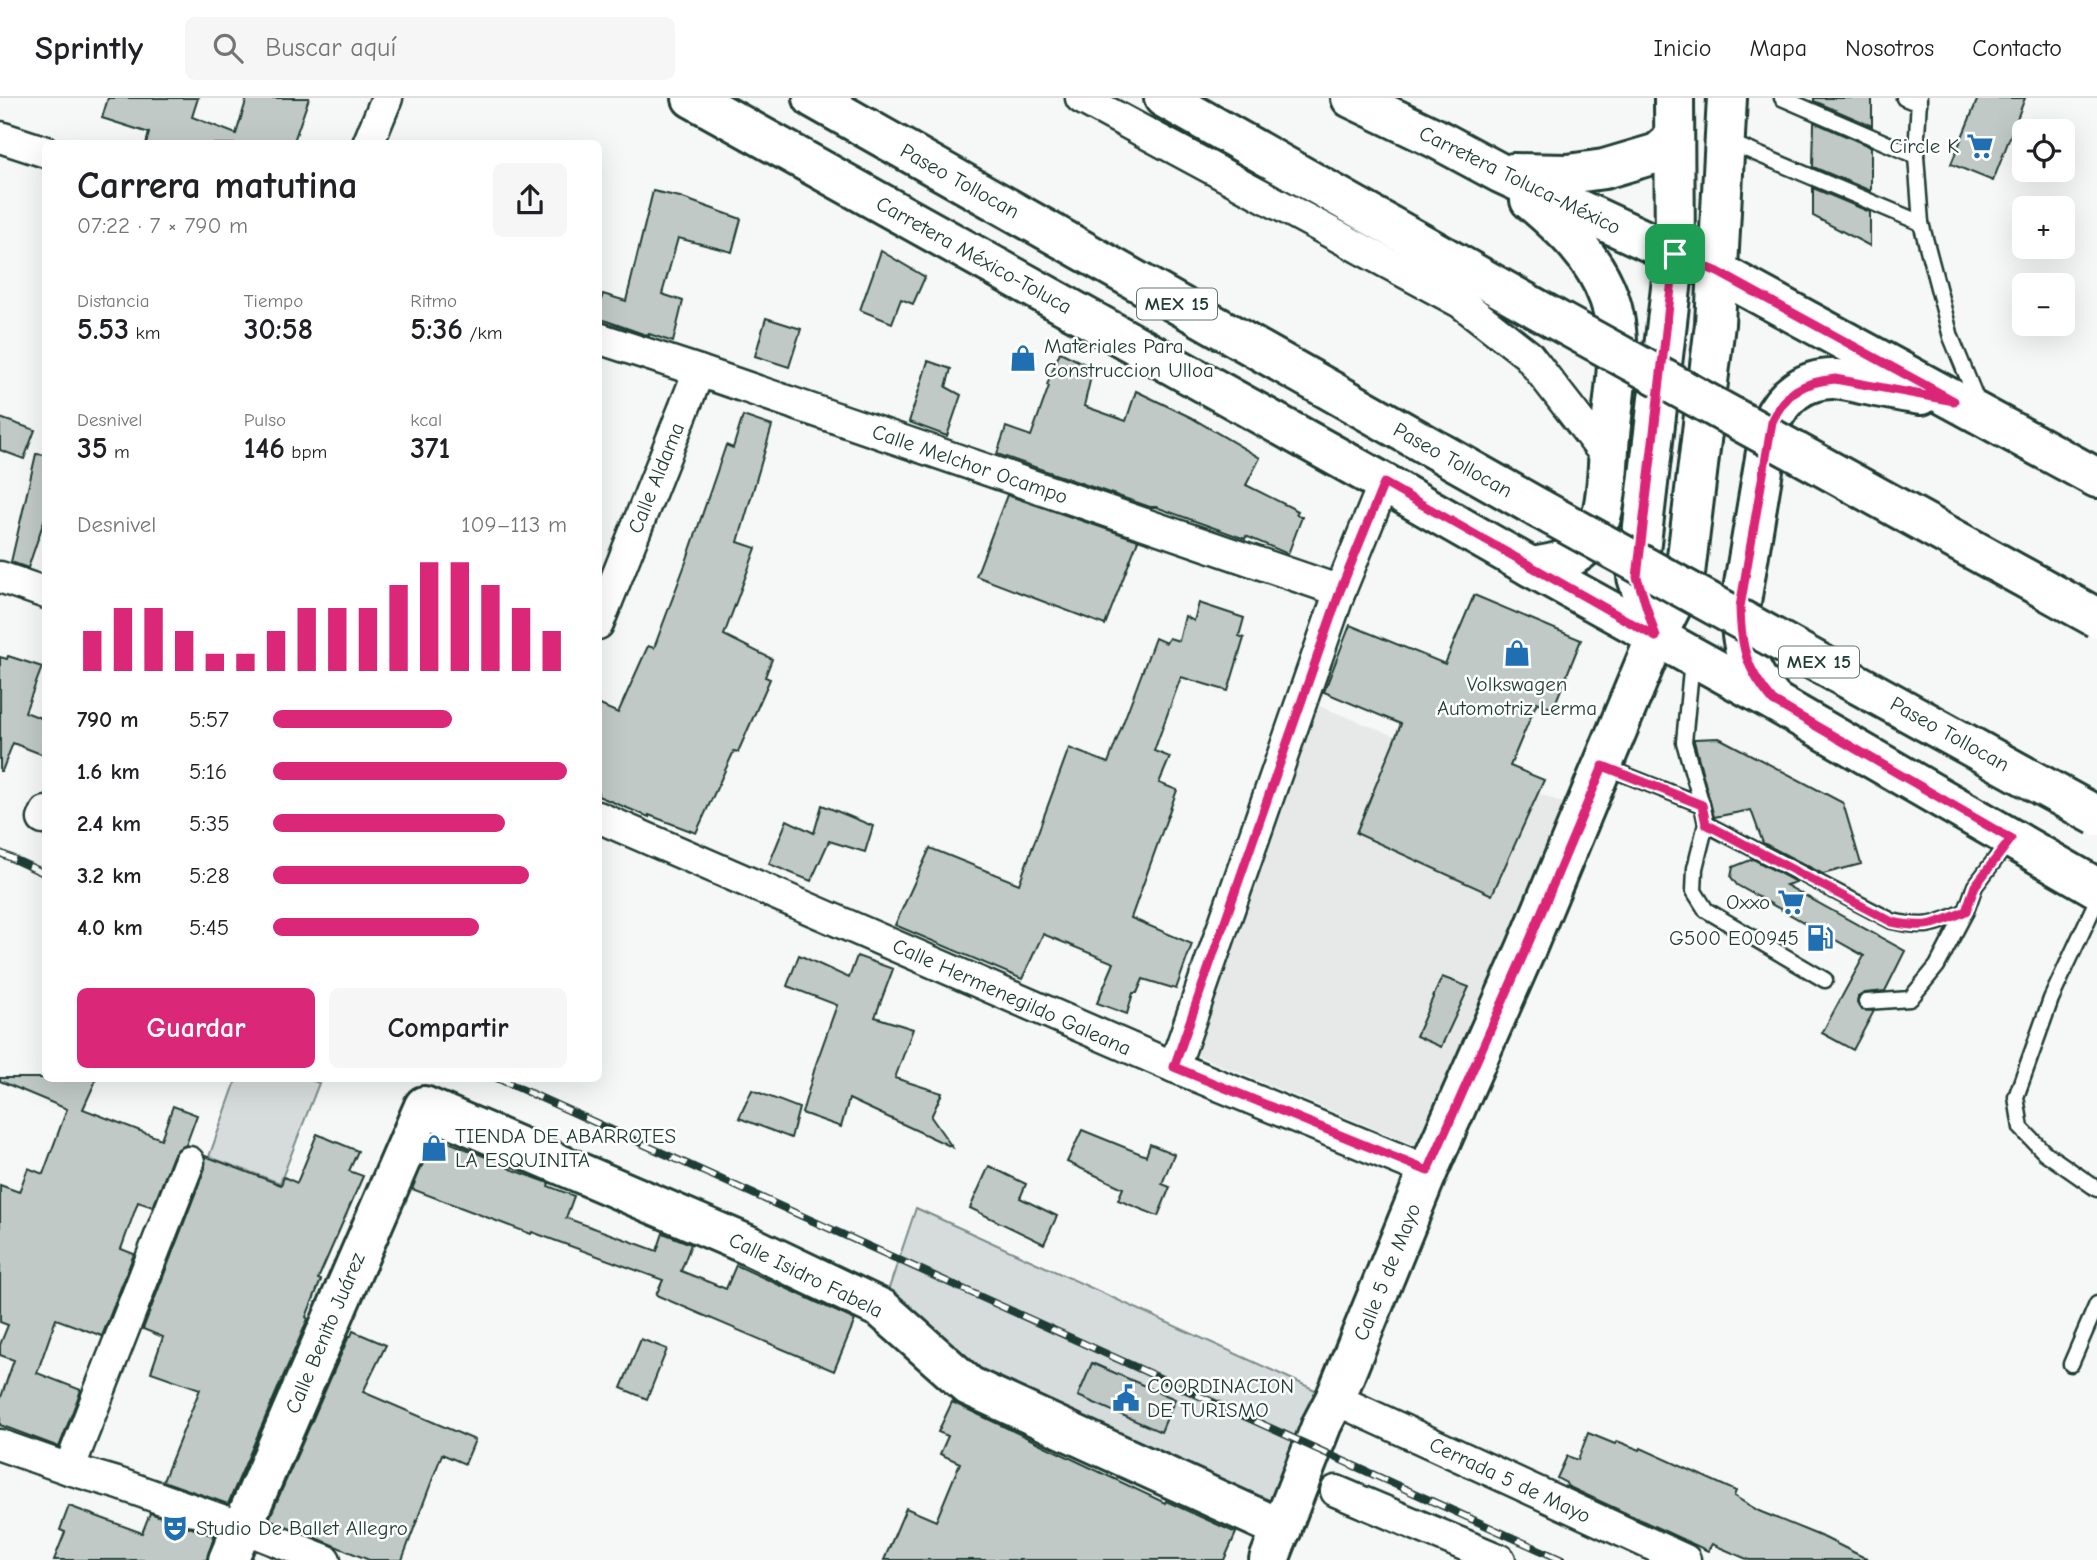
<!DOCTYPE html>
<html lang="es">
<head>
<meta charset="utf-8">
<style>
  body { margin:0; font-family:"Comic Neue",sans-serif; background:#f6f6f6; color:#202124; height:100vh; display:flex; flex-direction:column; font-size:26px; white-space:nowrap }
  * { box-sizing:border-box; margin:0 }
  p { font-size:23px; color:#757577 }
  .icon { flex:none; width:38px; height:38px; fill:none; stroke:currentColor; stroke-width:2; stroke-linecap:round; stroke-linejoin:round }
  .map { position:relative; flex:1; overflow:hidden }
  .details { position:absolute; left:42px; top:42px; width:560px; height:942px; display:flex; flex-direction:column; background:#fff; border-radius:10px; box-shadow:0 7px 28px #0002 }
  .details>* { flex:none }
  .tools { position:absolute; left:2012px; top:21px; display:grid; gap:14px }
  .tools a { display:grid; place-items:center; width:63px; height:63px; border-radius:10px; background:#fff; box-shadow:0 7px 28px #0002; font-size:35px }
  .pin { position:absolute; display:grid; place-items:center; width:60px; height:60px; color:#fff; margin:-30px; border-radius:14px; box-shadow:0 4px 10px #0006 }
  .round { display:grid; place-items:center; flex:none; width:74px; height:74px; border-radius:10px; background:#f6f6f6 }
  .summary { display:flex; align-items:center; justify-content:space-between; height:119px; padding:0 35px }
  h1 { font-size:38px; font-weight:600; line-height:52px }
  .metrics { display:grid; grid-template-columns:repeat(3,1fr); gap:10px; height:119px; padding:7px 35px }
  .metrics div { display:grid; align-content:center }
  .metrics b { font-size:30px; font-weight:600 }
  .metrics small { font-size:19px; font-weight:400 }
  .metrics p { font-size:19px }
  .chart { height:196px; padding:14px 35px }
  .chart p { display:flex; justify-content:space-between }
  .chart svg { width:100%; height:126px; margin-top:7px; stroke:#db2777; stroke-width:6 }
  .button { display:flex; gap:14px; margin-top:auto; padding:14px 35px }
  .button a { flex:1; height:80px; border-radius:10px; background:#db2777; color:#fff; font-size:28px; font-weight:600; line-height:80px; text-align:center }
  .button a+a { background:#f6f6f6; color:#202124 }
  ul { padding:0 35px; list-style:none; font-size:23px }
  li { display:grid; grid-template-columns:112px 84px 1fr; align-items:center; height:52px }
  li i { height:18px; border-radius:9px; background:#db2777 }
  header { display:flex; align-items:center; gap:42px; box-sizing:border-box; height:98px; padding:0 35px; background:#fff; border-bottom:2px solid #e0e0e0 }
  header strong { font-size:33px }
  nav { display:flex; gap:38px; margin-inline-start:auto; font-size:24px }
  .search { width:490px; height:63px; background:#f6f6f6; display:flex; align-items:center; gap:18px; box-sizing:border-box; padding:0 24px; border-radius:10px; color:#757577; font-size:26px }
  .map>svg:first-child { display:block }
  .built { fill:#e6e9e8 }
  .green { fill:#d6dcdb; stroke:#7a8c88; stroke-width:2 }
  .building { fill:#c0c9c6; stroke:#1f3d34; stroke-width:2 }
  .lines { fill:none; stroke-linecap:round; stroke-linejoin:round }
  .service-casing { stroke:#1f3d34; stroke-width:19 }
  .minor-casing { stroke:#1f3d34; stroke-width:35 }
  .secondary-casing { stroke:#1f3d34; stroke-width:44 }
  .trunk-casing { stroke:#1f3d34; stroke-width:44 }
  .service { stroke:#fff; stroke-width:14 }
  .minor { stroke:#fff; stroke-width:30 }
  .secondary { stroke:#fff; stroke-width:38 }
  .trunk { stroke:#fff; stroke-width:38 }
  .rail-casing { stroke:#1f3d34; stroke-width:8 }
  .rail { stroke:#fff; stroke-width:5; stroke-dasharray:16; stroke-linecap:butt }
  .trunk-bridge-casing { stroke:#1f3d34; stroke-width:44; stroke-linecap:butt }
  .trunk-bridge { stroke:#fff; stroke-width:38 }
  .route-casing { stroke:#fff; stroke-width:14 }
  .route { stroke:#db2777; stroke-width:9 }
  .labels { text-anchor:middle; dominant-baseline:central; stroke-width:5; stroke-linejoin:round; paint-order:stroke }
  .shield { fill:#fff; stroke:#627771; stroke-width:2 }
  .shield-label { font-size:19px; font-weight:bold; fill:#1f3d34 }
  .poi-label { font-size:21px; fill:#1f3d34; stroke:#fff; text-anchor:start }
  .street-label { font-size:21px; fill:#1f3d34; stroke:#fff }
</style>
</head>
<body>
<header>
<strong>Sprintly</strong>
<div class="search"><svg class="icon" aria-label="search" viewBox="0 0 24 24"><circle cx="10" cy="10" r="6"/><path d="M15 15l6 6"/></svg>Buscar aquí</div>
<nav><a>Inicio</a><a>Mapa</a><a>Nosotros</a><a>Contacto</a></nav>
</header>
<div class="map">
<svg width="2097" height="1462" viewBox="0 0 2097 1462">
  <rect width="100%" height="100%" fill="#f6f7f7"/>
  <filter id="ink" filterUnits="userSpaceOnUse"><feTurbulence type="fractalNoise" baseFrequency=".0143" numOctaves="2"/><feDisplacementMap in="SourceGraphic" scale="14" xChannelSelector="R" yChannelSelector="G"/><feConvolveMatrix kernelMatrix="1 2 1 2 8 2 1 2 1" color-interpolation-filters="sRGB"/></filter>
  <g filter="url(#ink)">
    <!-- built -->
    <polygon class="built" points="1319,608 1566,706 1424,1051 1189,954"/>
    <!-- green -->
    <g class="green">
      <polygon points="237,980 306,980 319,985 280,1085 209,1059"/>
      <polygon points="916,1110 1335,1301 1282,1431 969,1288 882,1211"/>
    </g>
    <!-- building -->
    <g class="building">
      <polygon points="108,0 198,0 192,19 236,36 247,0 309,0 293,46 146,46 149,35 102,20"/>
      <polygon points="1814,0 1872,0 1872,28 1814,3"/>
      <polygon points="1978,0 2025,0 1993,83 1951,66"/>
      <polygon points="1814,24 1871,49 1871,93 1813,69"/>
      <polygon points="1813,90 1870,114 1870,148 1813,118"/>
      <polygon points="653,93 680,99 741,121 732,154 678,140 662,196 683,203 673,244 649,236 649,238 598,220 598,211 603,196 626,203"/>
      <polygon points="881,153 925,179 913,206 901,201 892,225 860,212"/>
      <polygon points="766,220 801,231 789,269 755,258"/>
      <polygon points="1060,254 1093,270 1084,308 1126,323 1136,293 1190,319 1260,360 1246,387 1298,413 1296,416 1302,419 1288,456 1246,438 1245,441 1156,409 1150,409 997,356 1006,329 1031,338 1049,288 1047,287"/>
      <polygon points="928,263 951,271 946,289 961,297 947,338 909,324"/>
      <polygon points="743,318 772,328 738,444 756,450 724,537 772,561 765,579 770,581 738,654 734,653 696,735 649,717 649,719 598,698 598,606 618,615 648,548 654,550 686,464 726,347 733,350"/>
      <polygon points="0,320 35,332 24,361 0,352"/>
      <polygon points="36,356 46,357 46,417 28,470 11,464"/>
      <polygon points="1007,397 1138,442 1105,527 976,478"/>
      <polygon points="1474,497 1581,542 1553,611 1537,604 1510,668 1544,682 1492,797 1356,735 1401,626 1324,594 1350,527 1445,566"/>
      <polygon points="1199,505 1244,520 1239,538 1244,540 1228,593 1181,579 1154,653 1170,659 1159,685 1177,692 1131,820 1192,846 1176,891 1143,881 1137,895 1133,895 1127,916 1097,905 1114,865 1043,836 1022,881 895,827 930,750 1019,786 1069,650 1108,665 1155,540 1166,545 1169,540 1179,543 1185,518 1194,523"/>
      <polygon points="8,558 42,569 25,614 46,622 46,658 13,645 2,673 0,673 0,559 7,561"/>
      <polygon points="1719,640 1843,705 1861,766 1823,776 1763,745 1751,712 1714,719 1694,643 1694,641"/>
      <polygon points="822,707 873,728 865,754 829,743 811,783 769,766 787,722 814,735"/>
      <polygon points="1753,761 1796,784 1786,787 1905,853 1885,893 1865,895 1858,899 1857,905 1861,912 1874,913 1853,952 1822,935 1864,858 1737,787 1731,779 1733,769"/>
      <polygon points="799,857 849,880 857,858 893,871 875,919 913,931 895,980 942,995 931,1019 952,1049 849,1001 841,1029 802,1015 816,966 837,907 787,888"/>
      <polygon points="1442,879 1469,889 1441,949 1416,938"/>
      <polygon points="0,980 97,980 83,1011 161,1041 173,1008 197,1017 186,1047 178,1051 173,1058 153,1109 138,1104 121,1151 134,1156 102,1238 56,1221 37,1275 81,1292 59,1349 0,1327 0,1302 14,1262 0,1257 0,1247 8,1227 0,1224 0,1087 19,1094 28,1070 43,1076 67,1011 0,983"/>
      <polygon points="752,992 799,1010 791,1040 739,1020"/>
      <polygon points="1082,1032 1146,1058 1150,1046 1174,1056 1162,1086 1170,1089 1158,1118 1118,1102 1123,1090 1067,1064"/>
      <polygon points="317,1036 358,1053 349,1073 363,1078 318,1181 321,1182 306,1219 308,1221 228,1406 163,1383 200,1291 151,1274 163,1239 143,1231 205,1070 205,1058 281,1087 284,1079 297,1085"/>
      <polygon points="433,1042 444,1046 446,1043 509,1068 508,1070 549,1085 548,1088 574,1098 566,1120 657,1153 663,1135 691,1146 681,1173 726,1191 736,1167 855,1222 834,1273 656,1197 663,1182 532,1134 531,1136 412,1091"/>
      <polygon points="989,1068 1026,1086 1020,1100 1057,1118 1044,1146 970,1110"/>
      <polygon points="353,1233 386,1247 363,1294 475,1342 465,1366 442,1356 402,1462 369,1462 269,1421 349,1238 351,1238"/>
      <polygon points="641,1241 667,1251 647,1301 621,1290"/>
      <polygon points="1092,1265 1175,1301 1161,1334 1078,1298"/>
      <polygon points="952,1304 1165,1405 1166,1403 1236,1435 1224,1462 884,1462 906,1410 936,1423 960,1365 940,1356 948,1338 938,1334"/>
      <polygon points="1588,1335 1615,1346 1617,1343 1640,1352 1641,1350 1736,1393 1734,1398 1759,1413 1825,1440 1869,1462 1749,1462 1712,1446 1708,1453 1567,1388 1566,1385 1557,1380 1567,1358 1578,1362"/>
      <polygon points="69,1408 142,1435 150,1415 214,1438 207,1462 54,1462 65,1434 60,1432"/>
    </g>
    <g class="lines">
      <defs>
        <g id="service">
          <polyline points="1782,0 1916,58 1921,125 1951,239 1978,305"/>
          <polyline points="1904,0 1919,6"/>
          <polyline points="1729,44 1921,125"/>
          <polyline points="1916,58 1919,0"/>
          <path d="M1692,562l-8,82 18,63 4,19 186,97c36,8 42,4 74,-10l9,-25 35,-46"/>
          <polyline points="1603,668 1702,707"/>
          <polyline points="1706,726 1695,770 1694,793 1706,812 1825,882"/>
          <polyline points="2097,802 2051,901 2016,999 2021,1030 2044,1054 2097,1091"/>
          <polyline points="1866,904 1910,901 1937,868 1966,813"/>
          <polyline points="2071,1266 2097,1206"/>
        </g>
        <g id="minor">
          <polyline points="1081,0 1460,204 1528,257 1608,360"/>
          <polyline points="0,39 46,54"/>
          <polyline points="368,46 387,0"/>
          <polyline points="598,240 699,273 1340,493"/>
          <polyline points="0,479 46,495"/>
          <polyline points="598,526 699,273"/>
          <polyline points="598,719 1174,969 1428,1073"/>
          <polyline points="43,721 46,714"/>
          <polyline points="1174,969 1340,493 1384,385"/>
          <polyline points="1335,1301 1685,1462"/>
          <polyline points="0,1347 69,1371 120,1386 241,1429 325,1462"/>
          <polyline points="69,1371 189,1064"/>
          <polyline points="1336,1393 1500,1462"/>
        </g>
        <g id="secondary">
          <polyline points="692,0 1384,385 1531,469 1773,603 2097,790"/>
          <polyline points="1351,0 1435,40 1500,75 1675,156 1718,174 2097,380"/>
          <polyline points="1513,75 1568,76 1604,71 1658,55 1674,41"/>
          <path d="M1530,102c33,28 64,56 79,98 5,14 7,27 8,42 2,31 -4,64 -7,95 -3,31 -1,79 -19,104 -14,21 -37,25 -60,28"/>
          <polyline points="1656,539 1637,479 1675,156 1674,0"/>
          <path d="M1772,601c-26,-30 -31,-53 -32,-91l31,-186c12,-26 34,-44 64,-43 11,1 22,4 32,6 18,4 36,7 54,10"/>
          <polyline points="228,1462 424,1008 746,1146 882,1211 969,1288 1282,1431"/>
          <polyline points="1269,1462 1322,1326 1335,1301 1428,1073 1526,851 1656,539 1684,484 1715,226 1727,0"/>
        </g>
        <g id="trunk">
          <polyline points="813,0 1540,411"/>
          <polyline points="1164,0 1553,220"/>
        </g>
      </defs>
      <!-- service casing -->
      <use href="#service" class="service-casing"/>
      <!-- minor casing -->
      <use href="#minor" class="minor-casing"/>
      <!-- secondary casing -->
      <use href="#secondary" class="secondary-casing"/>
      <!-- trunk casing -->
      <use href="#trunk" class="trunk-casing"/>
      <!-- service -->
      <use href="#service" class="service"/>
      <!-- minor -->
      <use href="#minor" class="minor"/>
      <!-- secondary -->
      <use href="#secondary" class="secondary"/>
      <!-- trunk -->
      <use href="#trunk" class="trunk"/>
      <defs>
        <g id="rail">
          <polyline points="0,755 46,776"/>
          <polyline points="497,980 1562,1462"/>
        </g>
      </defs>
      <!-- rail casing -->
      <use href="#rail" class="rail-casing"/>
      <!-- rail -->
      <use href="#rail" class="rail"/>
      <defs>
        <g id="trunk-bridge">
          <polyline points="1553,220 2097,520"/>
          <polyline points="1540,411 2097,718"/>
        </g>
      </defs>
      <!-- trunk-bridge casing -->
      <use href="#trunk-bridge" class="trunk-bridge-casing"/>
      <!-- trunk-bridge -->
      <use href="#trunk-bridge" class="trunk-bridge"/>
    </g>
  </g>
  <g class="lines" filter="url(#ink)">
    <defs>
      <path id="route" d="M1675,156l43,18 236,129 -119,-22c-32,3 -50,13 -63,43l-32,185c1,41 6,62 33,94l238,138 -36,47 -9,25c-32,14 -39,18 -74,11l-186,-98 -4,-19 -99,-39 -77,183 -98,222 -254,-104 166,-476 44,-108 272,154 -19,-60z"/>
    </defs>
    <!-- route casing -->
    <use href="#route" class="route-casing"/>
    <!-- route -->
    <use href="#route" class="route"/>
  </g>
  <!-- icons -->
  <defs>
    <symbol id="supermarket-bare" viewBox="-9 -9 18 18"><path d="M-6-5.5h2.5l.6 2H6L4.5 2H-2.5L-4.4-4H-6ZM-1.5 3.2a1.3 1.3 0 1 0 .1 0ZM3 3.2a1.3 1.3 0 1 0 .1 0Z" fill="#1f6fb2" stroke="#fff" stroke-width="2.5" paint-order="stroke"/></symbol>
    <symbol id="shop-bare" viewBox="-9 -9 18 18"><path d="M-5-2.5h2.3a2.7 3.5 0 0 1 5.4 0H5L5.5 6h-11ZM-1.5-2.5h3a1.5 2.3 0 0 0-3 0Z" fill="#1f6fb2" stroke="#fff" stroke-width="2.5" paint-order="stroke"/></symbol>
    <symbol id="fuel-bare" viewBox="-9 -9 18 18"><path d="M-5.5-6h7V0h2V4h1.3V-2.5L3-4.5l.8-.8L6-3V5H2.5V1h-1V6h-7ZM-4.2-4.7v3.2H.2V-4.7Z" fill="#1f6fb2" stroke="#fff" stroke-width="2.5" paint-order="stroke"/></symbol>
    <symbol id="civic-bare" viewBox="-9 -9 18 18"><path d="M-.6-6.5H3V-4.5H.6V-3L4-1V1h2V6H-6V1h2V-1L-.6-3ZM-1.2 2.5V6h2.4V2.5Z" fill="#1f6fb2" stroke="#fff" stroke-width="2.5" paint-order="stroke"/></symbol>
    <symbol id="theatre-bare" viewBox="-9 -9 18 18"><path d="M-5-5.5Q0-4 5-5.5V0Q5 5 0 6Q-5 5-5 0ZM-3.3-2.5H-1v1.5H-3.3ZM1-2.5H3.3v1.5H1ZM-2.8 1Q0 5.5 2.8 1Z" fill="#1f6fb2" stroke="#fff" stroke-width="2.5" paint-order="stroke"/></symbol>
  </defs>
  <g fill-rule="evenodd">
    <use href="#supermarket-bare" x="1961" y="29" width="38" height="38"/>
    <use href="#shop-bare" x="1004" y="241" width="38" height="38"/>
    <use href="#shop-bare" x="1498" y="536" width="38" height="38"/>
    <use href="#supermarket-bare" x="1772" y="785" width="38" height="38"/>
    <use href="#fuel-bare" x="1801" y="821" width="38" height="38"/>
    <use href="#shop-bare" x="415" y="1031" width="38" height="38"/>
    <use href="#civic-bare" x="1107" y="1281" width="38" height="38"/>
    <use href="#theatre-bare" x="156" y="1411" width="38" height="38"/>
  </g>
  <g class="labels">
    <!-- shield labels -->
    <g class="shield">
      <rect x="1137" y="190.5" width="80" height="31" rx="5"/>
      <rect x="1779" y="548.5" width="80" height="31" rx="5"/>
    </g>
    <g class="shield-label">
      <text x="1177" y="206">MEX 15</text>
      <text x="1819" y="564">MEX 15</text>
    </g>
    <!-- poi labels -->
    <g class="poi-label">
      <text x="1959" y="48" text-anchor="end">Circle K</text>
      <text x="1044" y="248">Materiales Para<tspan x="1044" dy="24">Construccion Ulloa</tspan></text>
      <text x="1517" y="586" text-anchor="middle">Volkswagen<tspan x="1517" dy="24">Automotriz Lerma</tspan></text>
      <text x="1770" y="804" text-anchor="end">Oxxo</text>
      <text x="1799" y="840" text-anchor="end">G500 E00945</text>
      <text x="455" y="1038">TIENDA DE ABARROTES<tspan x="455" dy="24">LA ESQUINITA</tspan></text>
      <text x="1147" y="1288">COORDINACION<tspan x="1147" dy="24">DE TURISMO</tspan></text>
      <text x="196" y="1430">Studio De Ballet Allegro</text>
    </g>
    <!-- street labels -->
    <g class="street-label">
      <text transform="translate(1520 82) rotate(26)">Carretera Toluca-México</text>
      <text transform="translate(960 83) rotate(29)">Paseo Tollocan</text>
      <text transform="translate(974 157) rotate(29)">Carretera México-Toluca</text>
      <text transform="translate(1453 362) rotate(29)">Paseo Tollocan</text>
      <text transform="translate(970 366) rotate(19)">Calle Melchor Ocampo</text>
      <text transform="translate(656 380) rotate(-68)">Calle Aldama</text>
      <text transform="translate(1950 636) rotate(29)">Paseo Tollocan</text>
      <text transform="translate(1012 899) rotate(24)">Calle Hermenegildo Galeana</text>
      <text transform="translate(1387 1174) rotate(-68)">Calle 5 de Mayo</text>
      <text transform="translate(806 1177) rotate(26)">Calle Isidro Fabela</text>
      <text transform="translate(325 1235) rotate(-67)">Calle Benito Juárez</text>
      <text transform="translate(1510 1382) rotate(25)">Cerrada 5 de Mayo</text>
    </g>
  </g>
</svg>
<div class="tools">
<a><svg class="icon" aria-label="locate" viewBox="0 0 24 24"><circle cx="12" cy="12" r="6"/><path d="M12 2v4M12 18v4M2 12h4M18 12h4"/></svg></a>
<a>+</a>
<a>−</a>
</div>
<div class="pin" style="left:1675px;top:156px;background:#1e9e55"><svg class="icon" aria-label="arrive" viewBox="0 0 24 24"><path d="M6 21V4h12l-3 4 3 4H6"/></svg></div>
<section class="details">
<div class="summary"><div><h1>Carrera matutina</h1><p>07:22 · 7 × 790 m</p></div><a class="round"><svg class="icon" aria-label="share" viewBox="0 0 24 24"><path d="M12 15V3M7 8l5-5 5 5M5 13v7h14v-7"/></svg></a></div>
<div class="metrics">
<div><p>Distancia</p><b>5.53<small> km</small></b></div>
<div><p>Tiempo</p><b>30:58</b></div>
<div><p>Ritmo</p><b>5:36<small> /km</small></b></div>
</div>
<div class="metrics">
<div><p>Desnivel</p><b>35<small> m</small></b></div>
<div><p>Pulso</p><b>146<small> bpm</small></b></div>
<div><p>kcal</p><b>371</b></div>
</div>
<div class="chart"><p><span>Desnivel</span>109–113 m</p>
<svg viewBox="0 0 160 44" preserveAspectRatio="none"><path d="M5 44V30M15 44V22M25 44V22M35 44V30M45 44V38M55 44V38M65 44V30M75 44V22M85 44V22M95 44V22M105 44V14M115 44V6M125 44V6M135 44V14M145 44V22M155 44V30"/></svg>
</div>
<ul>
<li><b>790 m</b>5:57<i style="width:61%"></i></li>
<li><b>1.6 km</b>5:16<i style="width:100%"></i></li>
<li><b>2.4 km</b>5:35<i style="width:79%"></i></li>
<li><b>3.2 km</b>5:28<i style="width:87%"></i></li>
<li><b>4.0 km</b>5:45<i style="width:70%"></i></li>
</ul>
<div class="button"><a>Guardar</a><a>Compartir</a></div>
</section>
</div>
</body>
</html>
